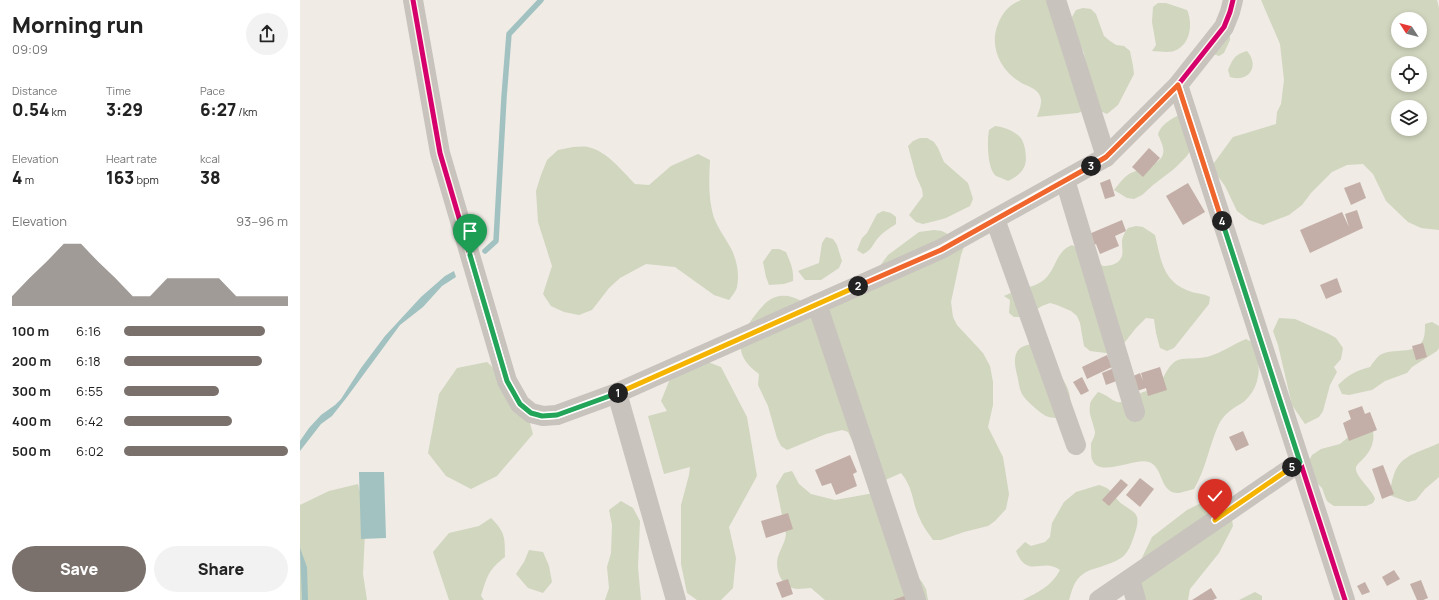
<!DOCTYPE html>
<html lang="en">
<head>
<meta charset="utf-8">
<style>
  body { margin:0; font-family:Manrope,sans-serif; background:#f2f2f2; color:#222; height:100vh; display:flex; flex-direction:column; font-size:15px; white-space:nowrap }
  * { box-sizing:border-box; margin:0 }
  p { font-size:13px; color:#767676 }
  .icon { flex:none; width:22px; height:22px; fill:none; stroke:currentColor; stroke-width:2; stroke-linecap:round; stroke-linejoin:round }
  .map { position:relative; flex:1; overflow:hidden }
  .drawer { display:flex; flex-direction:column; background:#fff; width:300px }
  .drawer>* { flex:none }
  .needle { width:26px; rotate:306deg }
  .fabs { position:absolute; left:1091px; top:12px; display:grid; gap:8px }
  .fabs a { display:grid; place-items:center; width:36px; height:36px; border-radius:50%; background:#fff; box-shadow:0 2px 6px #0003; font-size:20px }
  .pin { position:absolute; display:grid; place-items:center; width:34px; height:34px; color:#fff; margin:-41px -17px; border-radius:50% 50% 50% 0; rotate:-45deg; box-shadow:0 0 4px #0007 }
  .pin .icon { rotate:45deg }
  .km { position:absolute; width:20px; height:20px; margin:-10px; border-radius:50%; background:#222; color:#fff; font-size:11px; line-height:20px; text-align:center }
  .round { display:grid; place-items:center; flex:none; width:42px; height:42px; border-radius:21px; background:#f2f2f2 }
  .overview { display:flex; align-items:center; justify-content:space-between; height:68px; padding:0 12px }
  h1 { font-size:22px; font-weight:800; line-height:30px }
  .figures { display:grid; grid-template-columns:repeat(3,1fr); gap:6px; height:68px; padding:4px 12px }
  .figures div { display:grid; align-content:center }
  .figures b { font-size:17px; font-weight:800 }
  .figures small { font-size:11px; font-weight:400 }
  .figures p { font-size:11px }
  .chart { height:112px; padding:8px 12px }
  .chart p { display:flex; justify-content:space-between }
  .chart svg { width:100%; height:72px; margin-top:4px; fill:#7a716c; opacity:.7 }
  .primary-button { display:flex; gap:8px; margin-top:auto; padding:8px 12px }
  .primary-button a { flex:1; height:46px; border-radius:24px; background:#7a716c; color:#fff; font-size:16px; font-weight:800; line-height:46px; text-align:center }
  .primary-button a+a { background:#f2f2f2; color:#222 }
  ul { padding:0 12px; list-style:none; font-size:13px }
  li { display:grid; grid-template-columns:64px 48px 1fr; align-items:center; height:30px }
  li i { height:10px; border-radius:5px; background:#7a716c }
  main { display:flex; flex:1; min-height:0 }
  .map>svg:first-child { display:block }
  .green { fill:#d1d6bf; fill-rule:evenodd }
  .water { fill:#a1c2c1 }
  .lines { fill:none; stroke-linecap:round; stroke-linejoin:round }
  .stream { stroke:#a1c2c1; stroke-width:5.5 }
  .building { fill:#c3afa7 }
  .minor { stroke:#c9c3be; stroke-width:20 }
  .cycleway-casing { stroke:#fbf5ee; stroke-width:8 }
  .cycleway { stroke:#d6006c; stroke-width:5 }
  .split-1-casing { stroke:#fff; stroke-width:8 }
  .split-2-casing { stroke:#fff; stroke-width:8 }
  .split-3-casing { stroke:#fff; stroke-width:8 }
  .split-4-casing { stroke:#fff; stroke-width:8 }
  .split-5-casing { stroke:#fff; stroke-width:8 }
  .split-6-casing { stroke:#fff; stroke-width:8 }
  .split-1 { stroke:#22a559; stroke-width:5 }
  .split-2 { stroke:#f5b400; stroke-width:5 }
  .split-3 { stroke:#f0652b; stroke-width:5 }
  .split-4 { stroke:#f0652b; stroke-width:5 }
  .split-5 { stroke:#22a559; stroke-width:5 }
  .split-6 { stroke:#f5b400; stroke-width:5 }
</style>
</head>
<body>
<main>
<section class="drawer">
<div class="overview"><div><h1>Morning run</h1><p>09:09</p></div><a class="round"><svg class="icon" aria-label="share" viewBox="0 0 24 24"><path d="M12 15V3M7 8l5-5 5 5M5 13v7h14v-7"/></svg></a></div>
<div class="figures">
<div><p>Distance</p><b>0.54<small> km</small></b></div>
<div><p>Time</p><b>3:29</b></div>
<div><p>Pace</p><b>6:27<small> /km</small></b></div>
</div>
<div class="figures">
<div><p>Elevation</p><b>4<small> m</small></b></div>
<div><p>Heart rate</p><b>163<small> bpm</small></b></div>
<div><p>kcal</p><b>38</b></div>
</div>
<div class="chart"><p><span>Elevation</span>93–96 m</p>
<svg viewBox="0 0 160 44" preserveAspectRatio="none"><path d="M0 44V38L10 27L20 17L30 6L40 6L50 17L60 27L70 38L80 38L90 27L100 27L110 27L120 27L130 38L140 38L150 38L160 38V44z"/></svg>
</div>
<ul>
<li><b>100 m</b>6:16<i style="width:86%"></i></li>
<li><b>200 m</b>6:18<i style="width:84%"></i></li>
<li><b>300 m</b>6:55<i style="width:58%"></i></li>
<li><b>400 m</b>6:42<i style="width:66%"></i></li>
<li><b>500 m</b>6:02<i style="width:100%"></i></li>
</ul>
<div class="primary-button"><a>Save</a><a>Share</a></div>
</section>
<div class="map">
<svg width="1139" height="600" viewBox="0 0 1139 600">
  <rect width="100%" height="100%" fill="#f0ebe5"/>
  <!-- green -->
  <g class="green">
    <path d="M721,0h25l39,110 -7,3 -41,4c2,-6 6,-15 3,-21 -3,-8 -14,-10 -20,-14 -20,-12 -31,-36 -22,-58 5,-12 11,-19 23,-24z"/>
    <path d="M961,0h176l2,8v222l-18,-2 -13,-6 -22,-21 -13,-27 -10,-10 -16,1 -15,7 -21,21 -9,12 -13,10 -26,10 -14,-5 -12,-9 -12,-25 -14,-19 22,-30 43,-13 1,-12 4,-8 3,-24 -4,-36zM1098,19h22v22h-22zM1098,63h22v22h-22zM1098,107h22v22h-22z"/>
    <path d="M858,3h8l21,7c6,13 4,35 -13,41 -6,2 -15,0 -22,0l4,-6 -4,-23 1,-15z"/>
    <polygon points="783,8 791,9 796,14 804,36 810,41 816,45 824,46 830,51 833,66 834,74 818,105 807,114 800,111 785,62 784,53 774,32 772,17 776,10"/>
    <polygon points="930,34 930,40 924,53 919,56 913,54"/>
    <path d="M947,51c13,15 2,32 -17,26l-2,-7c5,-11 6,-15 19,-19z"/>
    <path d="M880,114l16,29 -10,14 -12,12 -21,16 -11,10 -8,4 -7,-1 -13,-8c5,-6 9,-12 15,-16 9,-5 32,-9 34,-20 2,-6 -3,-14 -5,-20 4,-11 13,-14 22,-20z"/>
    <path d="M695,126c9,1 19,5 25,11 3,3 4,8 5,12 3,17 -1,24 -17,32 -3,-2 -8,-3 -12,-5 -9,-7 -9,-35 -7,-46z"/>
    <polygon points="620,138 627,138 634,142 638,148 644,162 668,183 673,199 670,206 646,218 639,220 623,224 616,222 609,215 623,196 622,189 616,176 608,146 613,141"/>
    <path d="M273,147c5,0 10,-1 15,0 19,4 34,24 47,37l14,1 22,-19 27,-12 12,6c-1,21 -2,37 4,58 4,10 10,18 15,27 7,11 11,28 8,42 -1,4 -5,9 -8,13l-15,-5 -39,-28 -29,-3 -26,14 -11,10 -17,22 -13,5 -15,-3 -13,-6 -8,-12 9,-28 -14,-44 -2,-31 5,-16 6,-15 11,-10z"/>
    <path d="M583,211l8,2 5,4v7c-6,4 -13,8 -18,14 -6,7 -6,12 -15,16l-6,-4 5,-12 5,-5 10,-19z"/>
    <path d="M836,226l7,1 12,8c6,24 7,46 34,56 8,3 14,2 21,6l-1,7 -35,44 -7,3 -7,-3 -4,-15 -2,-14 -8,-1 -10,10 -15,19 -7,4 -8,2 -16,-2 -6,-5 -4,-23 -3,-7 -6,-5 -14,-6 -7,-2 -8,3 -13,8 -7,3h-8l-5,-4 1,-13 -6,-4c13,-7 29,-7 41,-17 11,-10 11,-28 27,-34l13,7 18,14c8,0 16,-2 19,-10 1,-4 0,-10 0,-14 0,-5 3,-10 6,-14z"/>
    <path d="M634,230l8,1 19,10 3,6 -3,8 -10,47 2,15 4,8 26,28 7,13 3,16v23l-5,22 15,30 6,37 -3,15 -11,12 -7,5 -24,6 -23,8h-8c-4,-6 -10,-13 -13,-21 -8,-15 -6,-31 -19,-46l-20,9 -26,-36 -7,-14 -6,-2 -16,4 -39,16 -6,-4 -4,-8 -9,-32 -10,-21 1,-11c-27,-19 -21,-38 -3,-60 6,-8 14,-17 24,-18 13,-2 24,7 34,13l62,-38 12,-16 31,-23z"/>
    <polygon points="526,237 533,239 537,245 542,261 539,268 521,280 505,280 498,271 519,263 522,243"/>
    <path d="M472,249h7l7,3c4,10 8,17 7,29l-9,3 -15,1 -3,-8 -3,-15z"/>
    <polygon points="979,318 995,319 1029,334 1036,338 1043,348 1041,359 1034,367 1037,372 1030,385 1023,411 1019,417 1005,424 992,405 978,345 973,331"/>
    <path d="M1132,322l7,4v22l-2,3 -25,16 -5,6 -22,8 -13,9 -23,5 -7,-1 -4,-9c12,-11 17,-14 32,-18 3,-4 6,-9 10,-12 13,-8 35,1 43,-15 2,-4 2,-11 2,-16z"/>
    <path d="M946,339l6,3c2,7 5,14 6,21 3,14 -4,32 -16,40 -9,5 -18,11 -23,21 -10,21 -13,45 -25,65 -5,1 -10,3 -15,4 -20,1 -15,-26 -30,-31 -14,-5 -51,17 -57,-3 -1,-1 -1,-13 -1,-15 1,-4 4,-7 4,-12 -1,-8 -7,-18 -5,-27 0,-4 5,-9 8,-13 8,2 13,8 19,10 9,2 18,-7 26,-10 5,-2 10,-1 15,-3 5,-10 11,-29 24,-30 9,-1 19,0 28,-3 11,-3 24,-12 36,-17z"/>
    <path d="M733,344c13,15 41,39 37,61 -1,4 -6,10 -9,13 -5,0 -11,0 -15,-2 -6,-3 -18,-14 -22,-19 -4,-5 -5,-12 -6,-18 -4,-16 -8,-33 15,-35z"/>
    <polygon points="395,357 421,367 447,417 457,476 429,527 436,558 433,588 421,600 397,600 387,593 381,564 381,505 389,475 390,467 364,474 348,416 367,411 361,401 372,374"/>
    <polygon points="187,362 209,382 225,405 233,434 197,476 171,489 146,476 128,453 139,394 157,368"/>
    <path d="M1073,431c2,12 -3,21 -11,29 -2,2 -5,4 -6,7 -2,9 17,23 19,32l-2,4 -7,3h-32l-6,-4 -2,-3 -4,-11 -7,-7 -7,-18 4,-8 9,-6 19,-5 12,-10z"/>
    <path d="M1139,443v34l-14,12 -9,11 -8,2 -19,-7c2,-9 4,-22 9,-29 9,-13 28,-16 41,-23z"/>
    <path d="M492,471l7,13 12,10 24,6 39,-7 32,71 16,18 4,7 2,11h-103l-14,-12c-6,0 -13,2 -19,0 -13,-4 -18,-23 -13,-34 3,-8 6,-12 7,-20l-10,-48 8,-13z"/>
    <polygon points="58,484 66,514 63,574 67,600 0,600 0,505 29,491"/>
    <path d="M799,485c15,4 13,11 23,19 14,10 19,9 13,29 -8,26 -13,26 -38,35 -5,1 -10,3 -14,6 -9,6 -11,16 -14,26h-46c15,-8 29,-14 37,-30 -18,-13 -32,10 -44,-19l9,-9 6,4 14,-4 5,-5 2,-14 12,-21 12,-10z"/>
    <polygon points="928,493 933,526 919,553 890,589 888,600 836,600 839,564 852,537 887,510 915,496"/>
    <polygon points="321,501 333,508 340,521 338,567 341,600 305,600 309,588 307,567 311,553 312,525 309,510"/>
    <path d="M191,518c14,14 14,19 14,39 -17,13 -18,20 -24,39l3,4h-35l-16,-48 16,-19 30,-7z"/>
    <polygon points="229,550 243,552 249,566 252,582 243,593 228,588 216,574 224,562"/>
    <polygon points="955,592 962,596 962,600 939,600"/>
  </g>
  <!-- water -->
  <g class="water">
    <polygon points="154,271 156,277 142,286 123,307 100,325 47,397 32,416 21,424 0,451 0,441 9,428 21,415 35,405 41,399 61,368 85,336 121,297 145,276"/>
    <polygon points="59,472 84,472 86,538 61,539"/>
    <polygon points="0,548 7,567 8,600 2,600"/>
  </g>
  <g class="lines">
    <!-- stream -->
    <polyline class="stream" points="185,251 196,241 204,97 209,34 241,0"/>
  </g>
  <!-- building -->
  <g class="building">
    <polygon points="849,148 860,158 843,177 832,167"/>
    <polygon points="810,179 815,196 805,199 800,183"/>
    <polygon points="1060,182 1066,198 1051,205 1044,188"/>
    <polygon points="888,183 905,212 883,225 866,196"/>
    <polygon points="1057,210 1063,228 1010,253 1000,230 1042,212 1049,227 1045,214"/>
    <polygon points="822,220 826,231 815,236 819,246 800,254 796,244 794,245 789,234"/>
    <polygon points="1037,278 1042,292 1026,299 1020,285"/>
    <polygon points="1123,343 1127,357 1116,360 1112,346"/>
    <polygon points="807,355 812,367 787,379 782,367"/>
    <polygon points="860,367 867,390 848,396 846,388 837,391 831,377 840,373 843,381 841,373"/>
    <polygon points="814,368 819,380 806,385 802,373"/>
    <polygon points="782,377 789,391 781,395 773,382"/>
    <polygon points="1062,406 1065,414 1070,412 1077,430 1049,441 1043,423 1051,419 1048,411"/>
    <polygon points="943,431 949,445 936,451 929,437"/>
    <polygon points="550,455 557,472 553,474 557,486 536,495 531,483 522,486 515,470"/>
    <polygon points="1083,465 1094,494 1082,499 1072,469"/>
    <polygon points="840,478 854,489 840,507 826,495"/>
    <polygon points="821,479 828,485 809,506 802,500"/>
    <polygon points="488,513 493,529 466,538 461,521"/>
    <polygon points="1094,570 1100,579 1087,586 1082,577"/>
    <polygon points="488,579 493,594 482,598 476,583"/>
    <polygon points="1121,580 1128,598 1123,600 1117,600 1110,584"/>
    <polygon points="1065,582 1070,592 1062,595 1057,586"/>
    <polygon points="911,588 917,598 913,600 892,600"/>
    <polygon points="607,595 609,600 593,600"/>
  </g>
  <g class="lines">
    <!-- minor -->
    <g class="minor">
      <polyline points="113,0 140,153 207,381 220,404 231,413 243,416 257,415 317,393 641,249 806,157 878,85 924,27 930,12 933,0"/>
      <polyline points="756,0 806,157"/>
      <polyline points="878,85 1045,600"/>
      <polyline points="765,180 835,412"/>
      <polyline points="695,219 776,445"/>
      <polyline points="517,304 616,600"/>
      <polyline points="317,393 376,600"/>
      <polyline points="830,579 836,600"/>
      <polyline points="799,600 1000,462"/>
    </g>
    <defs>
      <g id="cycleway">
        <polyline points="113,0 140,153 207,381 220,404 231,413 243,416 257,415 317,393 641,249 806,157 878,85 924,27 930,12 933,0"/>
        <polyline points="878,85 1045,600"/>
      </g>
    </defs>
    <!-- cycleway casing -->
    <use href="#cycleway" class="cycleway-casing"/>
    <!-- cycleway -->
    <use href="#cycleway" class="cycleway"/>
  </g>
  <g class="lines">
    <defs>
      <polyline id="split-1" points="170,255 207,381 220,404 231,413 242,416 257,415 318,393"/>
      <polyline id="split-2" points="318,393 558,286"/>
      <polyline id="split-3" points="558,286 641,250 791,166"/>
      <polyline id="split-4" points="791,166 806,157 878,85 922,221"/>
      <polyline id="split-5" points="922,221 1000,462 992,467"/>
      <polyline id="split-6" points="915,520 992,467"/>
    </defs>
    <!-- split-1 casing -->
    <use href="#split-1" class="split-1-casing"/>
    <!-- split-2 casing -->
    <use href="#split-2" class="split-2-casing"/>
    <!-- split-3 casing -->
    <use href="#split-3" class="split-3-casing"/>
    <!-- split-4 casing -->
    <use href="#split-4" class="split-4-casing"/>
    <!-- split-5 casing -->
    <use href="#split-5" class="split-5-casing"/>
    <!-- split-6 casing -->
    <use href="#split-6" class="split-6-casing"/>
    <!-- split-1 -->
    <use href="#split-1" class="split-1"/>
    <!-- split-2 -->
    <use href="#split-2" class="split-2"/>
    <!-- split-3 -->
    <use href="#split-3" class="split-3"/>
    <!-- split-4 -->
    <use href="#split-4" class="split-4"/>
    <!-- split-5 -->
    <use href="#split-5" class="split-5"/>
    <!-- split-6 -->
    <use href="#split-6" class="split-6"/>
  </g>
</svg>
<div class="fabs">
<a><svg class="needle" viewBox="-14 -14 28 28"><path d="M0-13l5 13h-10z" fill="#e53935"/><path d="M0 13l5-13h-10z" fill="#767676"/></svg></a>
<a><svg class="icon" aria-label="locate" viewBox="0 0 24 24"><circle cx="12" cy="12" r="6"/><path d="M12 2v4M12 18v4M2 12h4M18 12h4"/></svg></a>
<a><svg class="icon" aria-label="layers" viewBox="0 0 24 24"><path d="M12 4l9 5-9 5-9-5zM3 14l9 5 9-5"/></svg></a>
</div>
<div class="pin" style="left:170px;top:255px;background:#1e9e55"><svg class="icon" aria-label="arrive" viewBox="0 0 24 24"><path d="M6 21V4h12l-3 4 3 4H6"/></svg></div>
<div class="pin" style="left:915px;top:520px;background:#d93025"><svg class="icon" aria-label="check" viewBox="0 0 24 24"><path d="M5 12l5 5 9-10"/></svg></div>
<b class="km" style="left:318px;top:393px">1</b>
<b class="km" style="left:558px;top:286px">2</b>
<b class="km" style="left:791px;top:166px">3</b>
<b class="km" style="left:922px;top:221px">4</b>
<b class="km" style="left:992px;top:467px">5</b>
</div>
</main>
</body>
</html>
